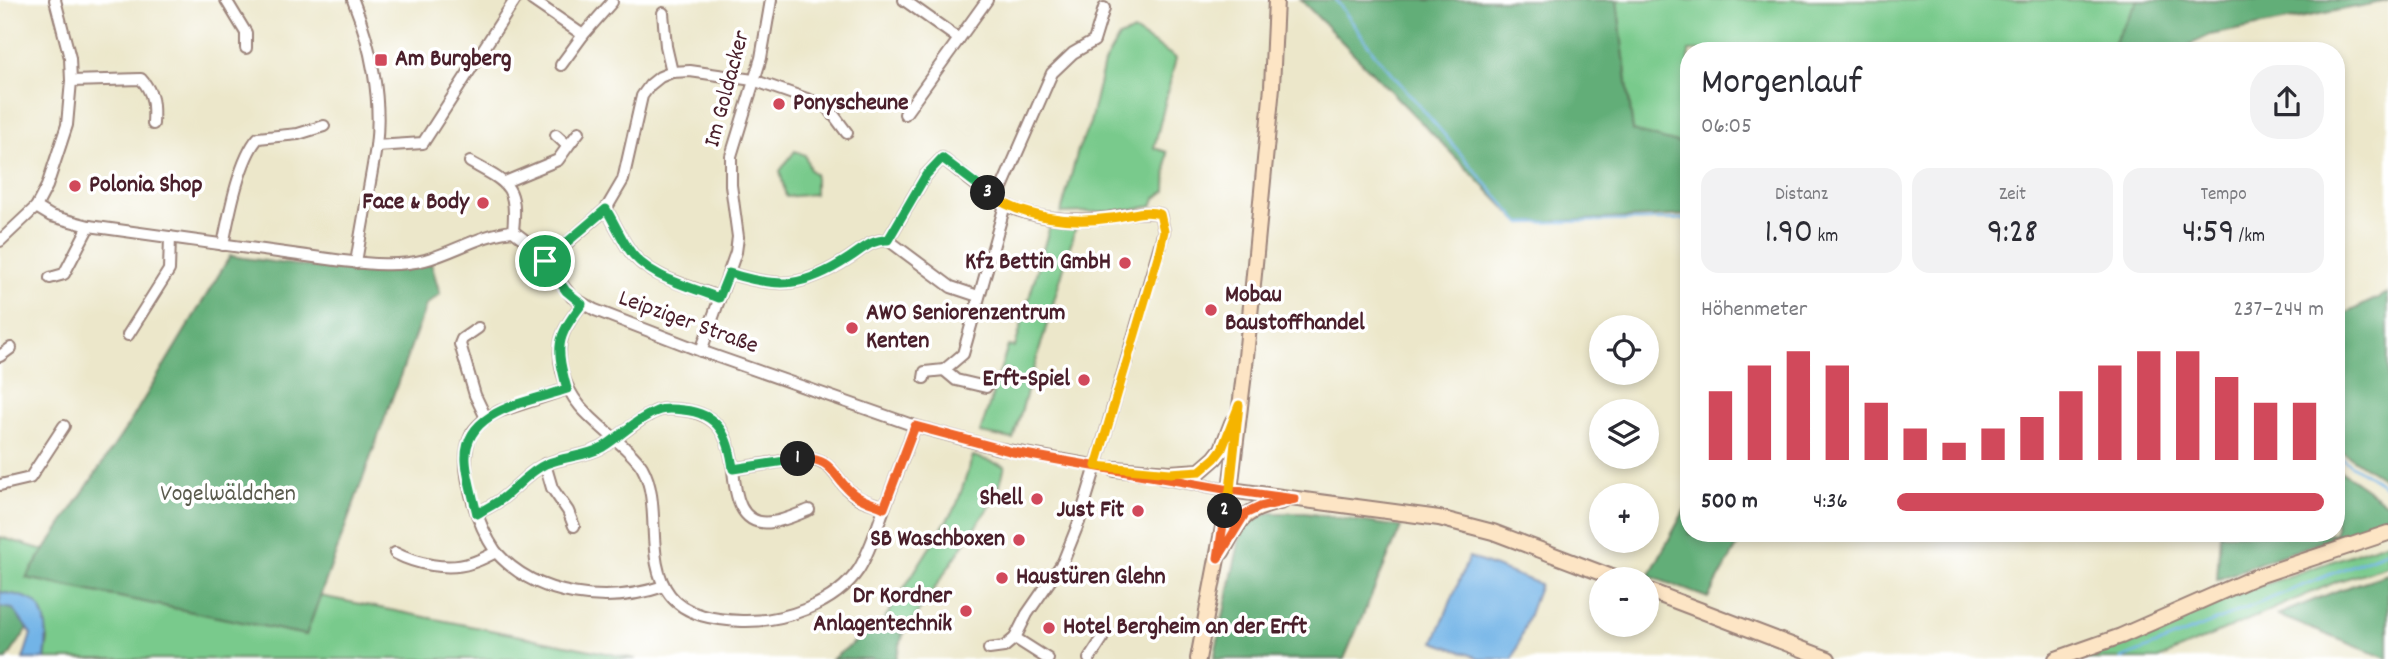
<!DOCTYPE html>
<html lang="de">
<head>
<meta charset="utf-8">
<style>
  body { margin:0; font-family:Dekko,sans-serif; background:#f2f2f3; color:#2b2b33; height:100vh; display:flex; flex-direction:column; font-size:26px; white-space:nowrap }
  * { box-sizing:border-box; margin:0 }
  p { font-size:23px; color:#7c7c81 }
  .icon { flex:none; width:38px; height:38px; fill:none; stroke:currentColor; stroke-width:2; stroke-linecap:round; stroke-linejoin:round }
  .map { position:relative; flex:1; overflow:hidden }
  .drawer { position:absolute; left:1680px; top:42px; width:665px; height:500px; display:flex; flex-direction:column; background:#fff; border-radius:28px; box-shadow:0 4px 10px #0003 }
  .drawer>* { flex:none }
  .controls { position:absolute; left:1589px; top:315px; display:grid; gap:14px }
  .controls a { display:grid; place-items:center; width:70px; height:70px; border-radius:50%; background:#fff; box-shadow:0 4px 10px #0003; font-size:35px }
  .pin { position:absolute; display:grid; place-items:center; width:60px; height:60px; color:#fff; margin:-30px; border:4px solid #fff; border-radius:50%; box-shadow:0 2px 7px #0007 }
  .km { position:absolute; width:35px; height:35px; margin:-18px; border-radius:50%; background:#222; color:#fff; font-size:19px; line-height:35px; text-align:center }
  .round { display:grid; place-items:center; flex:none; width:74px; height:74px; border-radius:28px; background:#f2f2f3 }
  .head { display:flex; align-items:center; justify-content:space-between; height:119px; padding:0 21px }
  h1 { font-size:38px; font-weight:600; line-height:52px }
  .metrics { display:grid; grid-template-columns:repeat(3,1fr); gap:10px; height:119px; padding:7px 21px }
  .metrics div { display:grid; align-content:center; border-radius:18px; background:#f2f2f3; text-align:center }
  .metrics b { font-size:35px; font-weight:600 }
  .metrics small { font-size:19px; font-weight:400 }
  .metrics p { font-size:19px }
  .chart { height:196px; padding:14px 21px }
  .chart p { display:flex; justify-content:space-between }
  .chart svg { width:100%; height:126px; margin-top:7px; stroke:#d1495b; stroke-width:6 }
  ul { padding:0 21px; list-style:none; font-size:23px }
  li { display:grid; grid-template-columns:112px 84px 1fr; align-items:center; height:52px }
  li i { height:18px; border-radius:9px; background:#d1495b }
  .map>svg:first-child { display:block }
  .green { fill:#79ca8c; stroke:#62745c; stroke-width:2 }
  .forest { fill:#62ae78; stroke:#566652; stroke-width:2 }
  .water { fill:#72b4e7; stroke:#5e6a89; stroke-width:2 }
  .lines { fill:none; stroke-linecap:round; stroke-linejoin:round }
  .stream { stroke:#72b4e7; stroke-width:2.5 }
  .street-casing { stroke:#9b837a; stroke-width:14 }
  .secondary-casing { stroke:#9b837a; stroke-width:18 }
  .street { stroke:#fff; stroke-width:10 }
  .secondary { stroke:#fde5c5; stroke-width:14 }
  .split-1-casing { stroke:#fff; stroke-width:14 }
  .split-2-casing { stroke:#fff; stroke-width:14 }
  .split-3-casing { stroke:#fff; stroke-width:14 }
  .split-4-casing { stroke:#fff; stroke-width:14 }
  .split-1 { stroke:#22a559; stroke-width:9 }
  .split-2 { stroke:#f0652b; stroke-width:9 }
  .split-3 { stroke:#f5b400; stroke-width:9 }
  .split-4 { stroke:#22a559; stroke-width:9 }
  .poi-dot { fill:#d1495b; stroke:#fff; stroke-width:2.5 }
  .labels { text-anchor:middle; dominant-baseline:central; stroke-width:7; stroke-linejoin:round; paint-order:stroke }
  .poi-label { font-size:24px; font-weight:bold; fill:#4a1f2b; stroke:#fff; text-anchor:start }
  .street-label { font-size:24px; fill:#4a1f2b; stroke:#fff }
  .park-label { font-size:24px; fill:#5a5b4d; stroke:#fff }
</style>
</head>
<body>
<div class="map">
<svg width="2388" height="659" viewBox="0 0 2388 659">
  <rect width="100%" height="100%" fill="#fff"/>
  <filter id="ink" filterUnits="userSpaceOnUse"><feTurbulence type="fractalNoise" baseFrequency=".0143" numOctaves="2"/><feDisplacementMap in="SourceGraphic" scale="14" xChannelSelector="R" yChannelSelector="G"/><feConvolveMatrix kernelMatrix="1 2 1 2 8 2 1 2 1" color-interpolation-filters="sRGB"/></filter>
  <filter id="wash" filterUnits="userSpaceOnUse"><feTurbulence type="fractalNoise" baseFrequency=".00686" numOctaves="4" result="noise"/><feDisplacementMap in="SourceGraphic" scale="28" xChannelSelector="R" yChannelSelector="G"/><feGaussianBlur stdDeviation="1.57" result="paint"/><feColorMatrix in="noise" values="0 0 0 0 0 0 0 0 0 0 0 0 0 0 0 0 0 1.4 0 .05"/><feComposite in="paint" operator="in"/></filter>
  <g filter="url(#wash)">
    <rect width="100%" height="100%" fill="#ece7ca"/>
    <!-- green -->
    <g class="green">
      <polygon points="1617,0 2138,0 2109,51 1689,51 1689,146 1633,132"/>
      <polygon points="1134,31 1176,58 1154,148 1167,152 1166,191 1155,198 1152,206 1121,211 1061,213 1078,150 1090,123 1104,63 1119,37"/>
      <polygon points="795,151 805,155 810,170 815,174 815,194 786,197 780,171"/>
      <polygon points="1051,222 1077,223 1013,439 980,433 1008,346 1015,347"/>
      <polygon points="973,456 1005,466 997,495 903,635 884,620 957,504"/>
      <polygon points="0,537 44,550 27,578 306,635 320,596 636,659 45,659 48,639 41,610 17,595 0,592"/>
      <polygon points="2388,542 2388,566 2338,581 2158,659 2086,659 2207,609 2240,593"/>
    </g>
    <!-- forest -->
    <g class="forest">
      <polygon points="1301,0 1617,0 1633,131 1689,146 1689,215 1520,223"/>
      <polygon points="2138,0 2388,0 2388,1 2210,35 2189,45 2185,51 2109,51"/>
      <path d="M230,256c70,9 132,23 201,7l9,31 -14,11 -120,330 -280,-57 104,-156z"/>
      <polygon points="2388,293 2388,482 2336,448 2336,318"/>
      <polygon points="2336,468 2388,504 2388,520 2262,562 2217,580 2220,534 2336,534"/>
      <polygon points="1689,502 1689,534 1744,534 1708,598 1649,576"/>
      <polygon points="1269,513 1305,513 1401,527 1344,659 1214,659 1243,524"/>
      <polygon points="2388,574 2388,659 2277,615 2339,590"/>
      <polygon points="0,607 13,608 28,628 7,659 0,659"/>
      <polygon points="884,620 903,635 896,659 832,659"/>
    </g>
    <!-- water -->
    <g class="water">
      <polygon points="1469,557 1540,584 1513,659 1482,659 1434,642"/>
      <path d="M0,592c10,2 24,3 33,9 17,12 14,40 12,58h-22l8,-25 -18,-25 -13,-2z"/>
    </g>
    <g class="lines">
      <!-- stream -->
      <g class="stream">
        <polyline points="1336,0 1375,54 1520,223 1689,219"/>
        <polyline points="2336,455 2388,488"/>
        <polyline points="2121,659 2388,551"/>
      </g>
    </g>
  </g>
  <g filter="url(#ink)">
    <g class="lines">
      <defs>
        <g id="street">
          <polyline points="226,0 246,33 246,48"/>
          <path d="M353,0c18,45 29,98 23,147 -6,38 -14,77 -20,116"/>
          <polyline points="532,0 583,35 561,65"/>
          <polyline points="904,0 959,39"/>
          <polyline points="663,13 666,46 672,72"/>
          <polyline points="583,35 612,2"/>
          <path d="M71,81l70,-2c13,14 13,27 12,45"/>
          <polyline points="905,114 987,0"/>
          <polyline points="376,146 423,143 515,0"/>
          <polyline points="568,146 579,132"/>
          <path d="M470,162c37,21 48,22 43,69"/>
          <polyline points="505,182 558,160 568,146 556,135"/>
          <polyline points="997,199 1052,73 1073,53 1094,41 1104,8"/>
          <path d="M36,207l15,9 38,10 254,35c26,3 56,6 82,-1 30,-8 56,-26 88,-29l17,13 42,53 23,13 106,41 214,75 81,22 125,22"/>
          <polyline points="606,209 623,180 642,96 650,85 660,77 672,72 690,71 753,80 827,106 847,133"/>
          <path d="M888,240l38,-65 16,-17c20,15 40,34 62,46 26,14 63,17 91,15 22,-1 43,-10 65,-5l4,17 -68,235 -17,56 -16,40 -36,52 -12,24 -11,9 -15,2"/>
          <polyline points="888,240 951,287 978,296"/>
          <polyline points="0,241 36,207 47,186 67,125 71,81 70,58 55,0"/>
          <path d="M223,245c6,-30 16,-85 35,-107l40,-4 26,-8"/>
          <path d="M545,262l61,-53c8,13 14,27 22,39 18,29 61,38 91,49"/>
          <path d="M729,273c50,16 76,14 120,-15 14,-9 23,-19 39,-18"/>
          <polyline points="50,278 64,274 89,226"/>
          <path d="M582,304c-18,23 -27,37 -20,67 9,36 36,52 62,76 6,6 13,12 18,20 21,37 1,94 28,128 16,21 46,25 72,26 41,1 93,-16 117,-52 12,-20 18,-42 26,-63 10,-27 20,-53 30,-80"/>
          <polyline points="128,335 169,270 170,237"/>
          <polyline points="701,351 736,252 738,237 731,185 731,156 761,58 771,0"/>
          <polyline points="0,356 11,348"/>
          <polyline points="944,370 956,380 986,387"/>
          <polyline points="924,378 925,372 944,370 963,354 1005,205"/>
          <polyline points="486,418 500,411 567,389"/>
          <polyline points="545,464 552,488 568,511 574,526"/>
          <path d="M733,469c2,24 6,58 39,53 12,-1 26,-8 37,-12"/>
          <polyline points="1161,478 1230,490"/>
          <polyline points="0,485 30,478 64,426"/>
          <path d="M477,514c9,-6 19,-10 27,-17 14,-11 26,-26 42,-33 19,-8 39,-7 57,-17 18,-11 34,-28 54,-36 7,-3 18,-2 26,-1 36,4 46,26 50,59l70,-11c36,3 30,24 54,39 8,5 19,7 27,10"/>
          <path d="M496,552c41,46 112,53 168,34"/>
          <path d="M395,553c21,11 53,18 76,10 8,-2 17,-7 25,-11 -18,-26 -40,-86 -25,-117 3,-7 9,-11 15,-17l-11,-23 -15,-51 2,-5 16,-11"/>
          <polyline points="1015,638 1048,659"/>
          <polyline points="1089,659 1102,639"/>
        </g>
        <g id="secondary">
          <polyline points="1115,469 1170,473 1200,471 1215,458 1222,449 1232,423"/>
          <polyline points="1230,490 1439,518 1493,532 1617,579"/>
          <path d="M1222,552c20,-35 20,-41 61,-51"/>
          <polyline points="1647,590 1828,659"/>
          <polyline points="1198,659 1230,490 1246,357 1272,87 1276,0"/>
          <polyline points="2056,659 2121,636 2255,577 2388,533"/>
        </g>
      </defs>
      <!-- street casing -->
      <use href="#street" class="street-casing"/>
      <!-- secondary casing -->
      <use href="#secondary" class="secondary-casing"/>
      <!-- street -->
      <use href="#street" class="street"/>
      <!-- secondary -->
      <use href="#secondary" class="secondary"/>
    </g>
  </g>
  <g class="lines" filter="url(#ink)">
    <defs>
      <path id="split-1" d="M545,261l21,30 16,13c-27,35 -26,43 -15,85 -37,13 -104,20 -101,72 1,17 7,35 11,53 9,-6 19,-10 27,-17 14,-11 26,-26 42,-33 19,-8 39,-7 57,-17 18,-11 33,-28 54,-36 7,-3 18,-2 26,-1 36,3 46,27 50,59l65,-10"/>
      <path id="split-2" d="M798,459c39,-4 35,24 60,38 8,5 18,7 26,11l31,-82 98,26 217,38 65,9 -35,8 -15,7 -27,44 7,-47"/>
      <path id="split-3" d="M988,193c33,25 82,31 123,25 18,-2 31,-9 49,-4l4,17 -5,22 -63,213 74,7 30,-2 15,-13 7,-9 17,-44 -9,85 -5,21"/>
      <path id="split-4" d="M545,261l61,-52c8,13 14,27 22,39 18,29 61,38 91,50l10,-25c50,16 76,14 120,-15 14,-9 23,-19 39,-18l38,-65 16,-17 46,35"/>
    </defs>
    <!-- split-1 casing -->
    <use href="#split-1" class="split-1-casing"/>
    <!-- split-2 casing -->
    <use href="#split-2" class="split-2-casing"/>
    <!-- split-3 casing -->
    <use href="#split-3" class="split-3-casing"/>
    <!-- split-4 casing -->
    <use href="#split-4" class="split-4-casing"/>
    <!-- split-1 -->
    <use href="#split-1" class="split-1"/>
    <!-- split-2 -->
    <use href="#split-2" class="split-2"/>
    <!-- split-3 -->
    <use href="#split-3" class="split-3"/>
    <!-- split-4 -->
    <use href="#split-4" class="split-4"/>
  </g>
  <!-- markers -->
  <g class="poi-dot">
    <rect x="374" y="53" width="14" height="14" rx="3.5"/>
    <circle cx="779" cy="104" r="7"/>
    <circle cx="75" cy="186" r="7"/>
    <circle cx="483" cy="203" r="7"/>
    <circle cx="1125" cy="263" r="7"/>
    <circle cx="1211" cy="310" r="7"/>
    <circle cx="852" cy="328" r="7"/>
    <circle cx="1084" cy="380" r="7"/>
    <circle cx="1037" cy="499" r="7"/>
    <circle cx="1138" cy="511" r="7"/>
    <circle cx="1019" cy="540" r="7"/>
    <circle cx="1002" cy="578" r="7"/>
    <circle cx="966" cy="611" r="7"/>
    <circle cx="1049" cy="628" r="7"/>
  </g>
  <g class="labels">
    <!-- poi labels -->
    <g class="poi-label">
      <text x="395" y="60">Am Burgberg</text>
      <text x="793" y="104">Ponyscheune</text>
      <text x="89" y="186">Polonia Shop</text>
      <text x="469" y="203" text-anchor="end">Face &amp; Body</text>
      <text x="1111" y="263" text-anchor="end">Kfz Bettin GmbH</text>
      <text x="1225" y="296">Mobau<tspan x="1225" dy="28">Baustoffhandel</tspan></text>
      <text x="866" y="314">AWO Seniorenzentrum<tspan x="866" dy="28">Kenten</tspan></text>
      <text x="1070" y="380" text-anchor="end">Erft-Spiel</text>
      <text x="1023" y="499" text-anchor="end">Shell</text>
      <text x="1124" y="511" text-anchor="end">Just Fit</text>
      <text x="1005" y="540" text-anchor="end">SB Waschboxen</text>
      <text x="1016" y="578">Haustüren Glehn</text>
      <text x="952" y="597" text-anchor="end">Dr Kordner<tspan x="952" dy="28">Anlagentechnik</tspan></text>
      <text x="1063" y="628">Hotel Bergheim an der Erft</text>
    </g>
    <!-- street labels -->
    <g class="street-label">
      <text transform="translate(728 89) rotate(-75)">Im Goldacker</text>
      <text transform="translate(688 323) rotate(20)">Leipziger Straße</text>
    </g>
    <!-- park labels -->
    <g class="park-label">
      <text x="228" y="495">Vogelwäldchen</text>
    </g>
  </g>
</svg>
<div class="controls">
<a><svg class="icon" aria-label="locate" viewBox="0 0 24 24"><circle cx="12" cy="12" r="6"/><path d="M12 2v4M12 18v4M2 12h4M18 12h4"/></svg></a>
<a><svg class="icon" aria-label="layers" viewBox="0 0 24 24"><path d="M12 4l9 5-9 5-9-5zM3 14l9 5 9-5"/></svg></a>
<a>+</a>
<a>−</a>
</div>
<div class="pin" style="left:545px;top:261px;background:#1e9e55"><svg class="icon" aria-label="arrive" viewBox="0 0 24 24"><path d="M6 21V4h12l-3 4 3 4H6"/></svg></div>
<b class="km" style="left:798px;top:459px">1</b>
<b class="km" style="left:1225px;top:511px">2</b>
<b class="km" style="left:988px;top:193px">3</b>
<section class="drawer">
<div class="head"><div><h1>Morgenlauf</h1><p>06:05</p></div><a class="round"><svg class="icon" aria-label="share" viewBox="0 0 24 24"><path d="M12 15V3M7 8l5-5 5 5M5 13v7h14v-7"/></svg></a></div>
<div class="metrics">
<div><p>Distanz</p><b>1.90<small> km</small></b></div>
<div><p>Zeit</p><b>9:28</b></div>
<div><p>Tempo</p><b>4:59<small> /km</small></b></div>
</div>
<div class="chart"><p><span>Höhenmeter</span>237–244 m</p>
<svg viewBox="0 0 160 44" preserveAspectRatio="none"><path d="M5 44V20M15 44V11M25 44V6M35 44V11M45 44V24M55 44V33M65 44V38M75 44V33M85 44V29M95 44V20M105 44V11M115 44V6M125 44V6M135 44V15M145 44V24M155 44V24"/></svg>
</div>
<ul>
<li><b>500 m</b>4:36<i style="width:100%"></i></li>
</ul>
</section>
</div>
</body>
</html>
